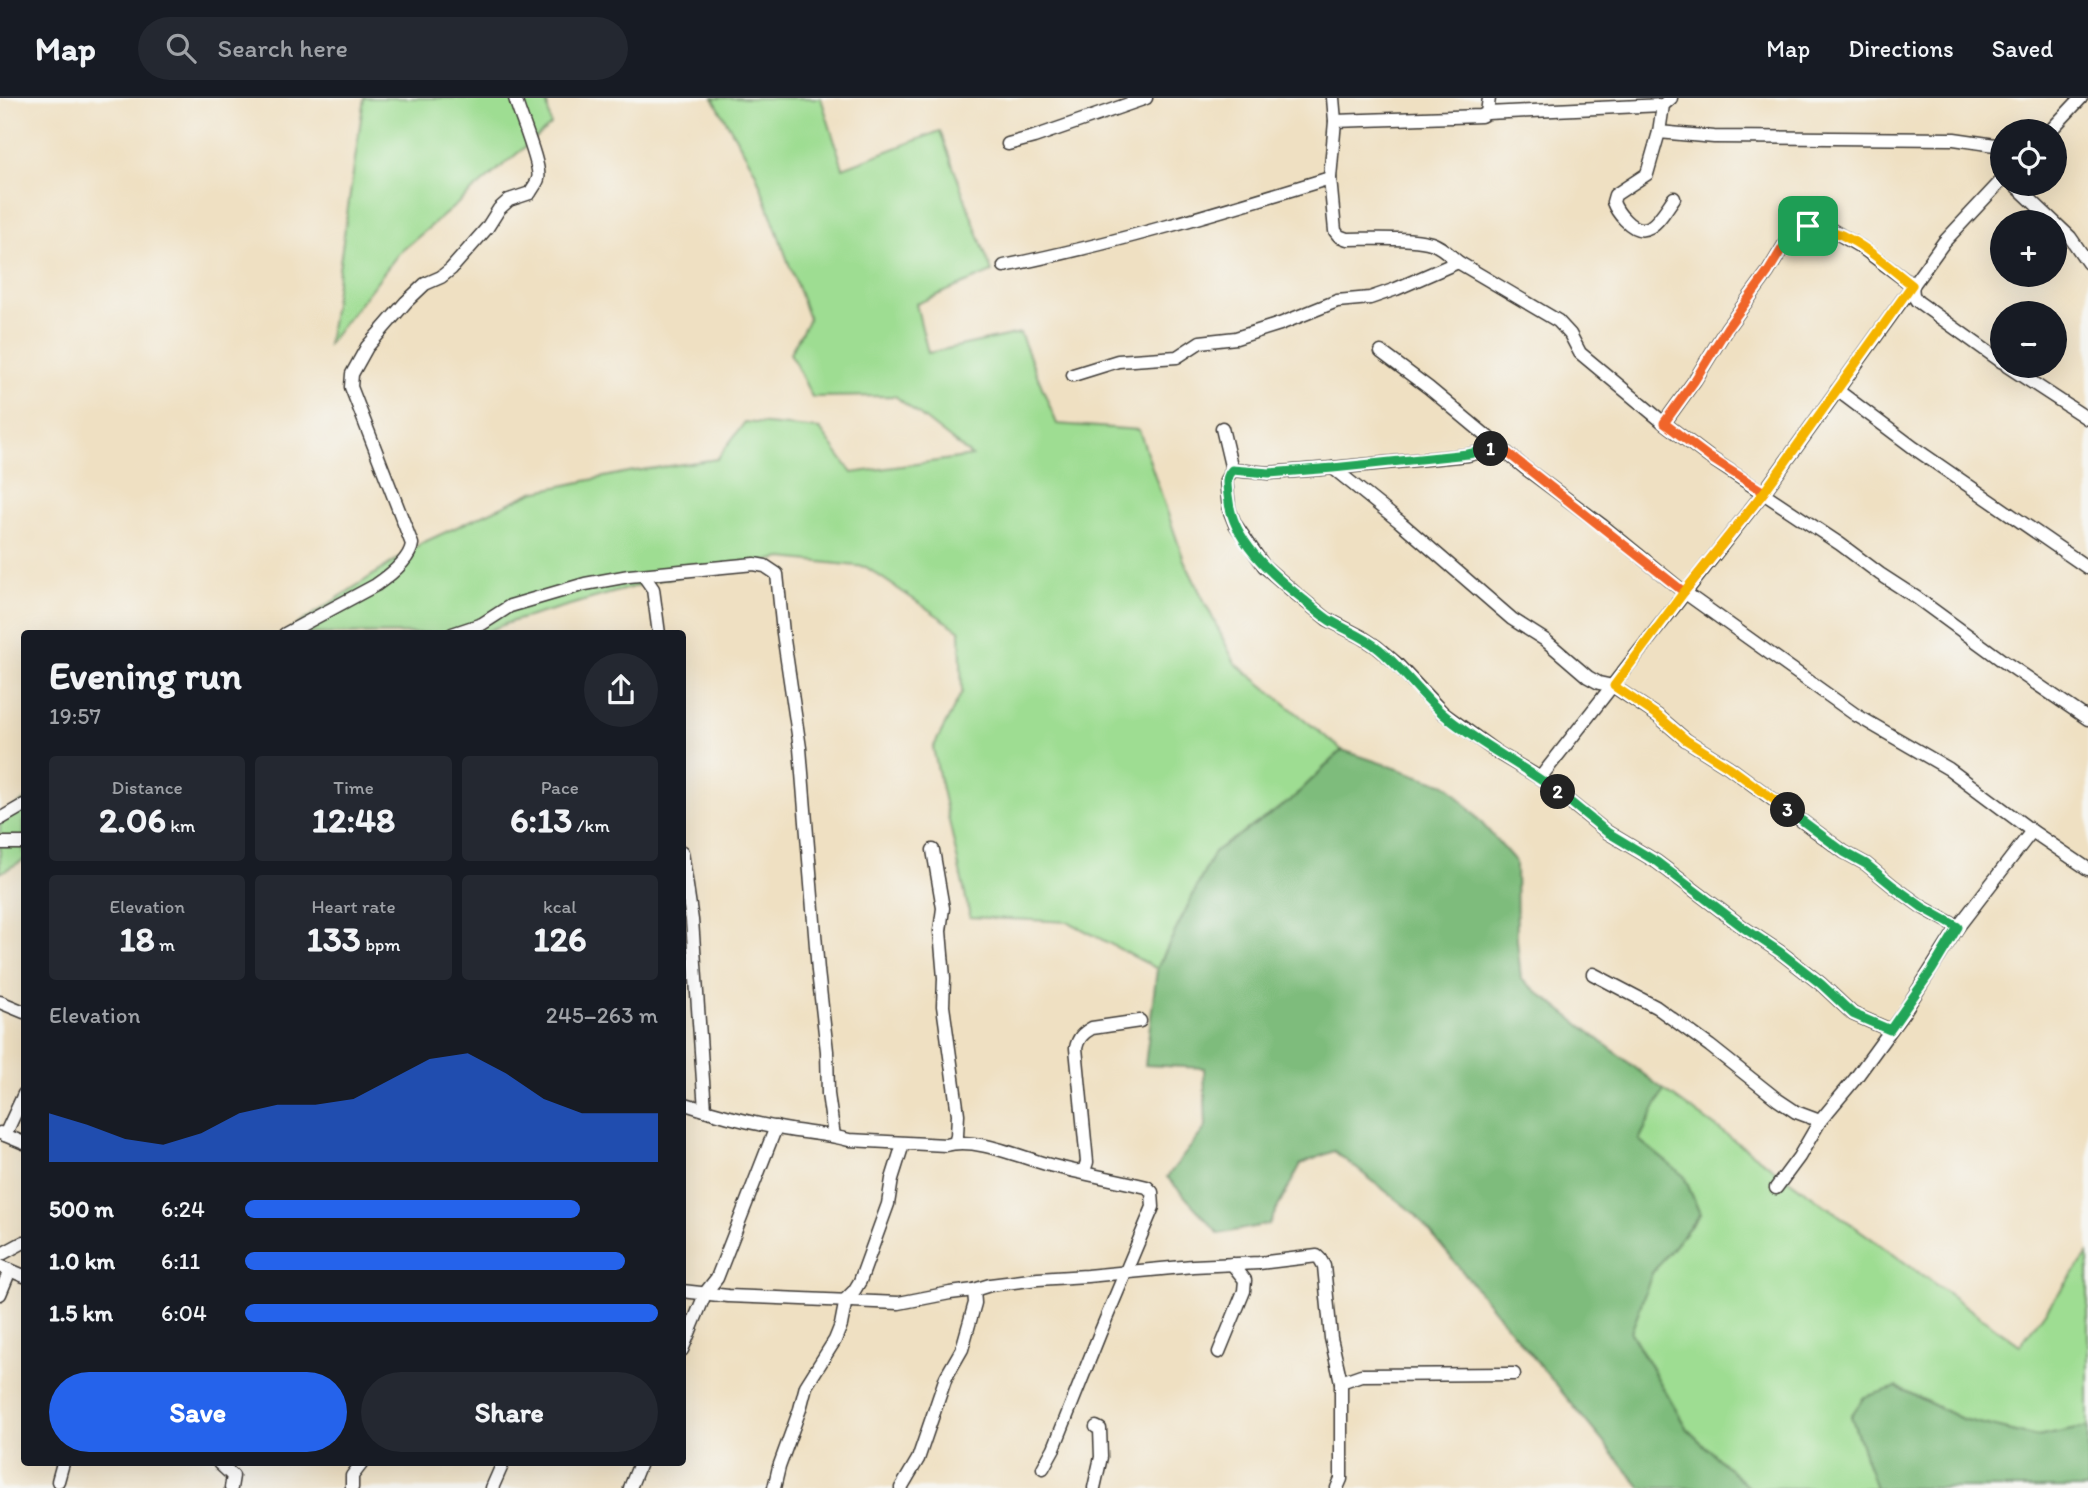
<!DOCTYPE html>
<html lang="en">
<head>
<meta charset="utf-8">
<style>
  body { margin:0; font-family:Itim,sans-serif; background:#242831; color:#f1f3f6; height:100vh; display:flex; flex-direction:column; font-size:26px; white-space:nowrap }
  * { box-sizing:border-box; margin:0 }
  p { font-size:23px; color:#9ea1a6 }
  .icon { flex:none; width:38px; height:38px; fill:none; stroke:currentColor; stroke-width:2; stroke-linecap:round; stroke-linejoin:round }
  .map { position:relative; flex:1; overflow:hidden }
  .sheet { position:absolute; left:21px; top:532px; width:665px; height:836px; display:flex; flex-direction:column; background:#171b24; border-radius:7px; box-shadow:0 7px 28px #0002 }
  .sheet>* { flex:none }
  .tools { position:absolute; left:1990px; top:21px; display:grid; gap:14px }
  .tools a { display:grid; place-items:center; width:77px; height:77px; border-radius:50%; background:#171b24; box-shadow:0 7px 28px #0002; font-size:35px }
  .pin { position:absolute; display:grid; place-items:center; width:60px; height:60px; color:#fff; margin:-30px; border-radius:14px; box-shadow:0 4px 10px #0006 }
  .km { position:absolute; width:35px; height:35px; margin:-18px; border-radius:50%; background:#222; color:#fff; font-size:19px; line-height:35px; text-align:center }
  .round { display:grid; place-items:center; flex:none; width:74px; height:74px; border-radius:37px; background:#242831 }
  .overview { display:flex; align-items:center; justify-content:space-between; height:119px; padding:0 28px }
  h1 { font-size:38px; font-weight:700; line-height:52px }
  .stats { display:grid; grid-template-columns:repeat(3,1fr); gap:10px; height:119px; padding:7px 28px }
  .stats div { display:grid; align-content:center; border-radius:7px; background:#242831; text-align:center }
  .stats b { font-size:35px; font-weight:700 }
  .stats small { font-size:19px; font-weight:400 }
  .stats p { font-size:19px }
  .chart { height:196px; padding:14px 28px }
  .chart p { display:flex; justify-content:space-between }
  .chart svg { width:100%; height:126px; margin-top:7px; fill:#2563eb; opacity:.7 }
  .cta { display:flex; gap:14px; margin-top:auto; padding:14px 28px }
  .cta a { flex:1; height:80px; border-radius:42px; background:#2563eb; color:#fff; font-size:28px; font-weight:700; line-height:80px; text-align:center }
  .cta a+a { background:#242831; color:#f1f3f6 }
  ul { padding:0 28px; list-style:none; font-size:23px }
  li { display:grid; grid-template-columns:112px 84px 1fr; align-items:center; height:52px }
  li i { height:18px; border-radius:9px; background:#2563eb }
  header { display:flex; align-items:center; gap:42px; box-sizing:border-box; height:98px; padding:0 35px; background:#171b24; border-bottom:2px solid #363941 }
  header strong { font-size:33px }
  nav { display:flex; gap:38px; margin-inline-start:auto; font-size:24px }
  .search { width:490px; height:63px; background:#242831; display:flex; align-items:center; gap:18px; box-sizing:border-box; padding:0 24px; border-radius:38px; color:#9ea1a6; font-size:26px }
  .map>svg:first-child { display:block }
  .green { fill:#9edd92; stroke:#5d7c57; stroke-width:2 }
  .forest { fill:#7ebc7c; stroke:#4d6c4c; stroke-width:2 }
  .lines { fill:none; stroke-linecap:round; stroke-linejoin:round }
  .minor-casing { stroke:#3c3935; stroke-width:15 }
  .minor { stroke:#fff; stroke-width:12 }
  .split-1-casing { stroke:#fff; stroke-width:14 }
  .split-2-casing { stroke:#fff; stroke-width:14 }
  .split-3-casing { stroke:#fff; stroke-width:14 }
  .split-4-casing { stroke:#fff; stroke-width:14 }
  .split-1 { stroke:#f0652b; stroke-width:9 }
  .split-2 { stroke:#22a559; stroke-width:9 }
  .split-3 { stroke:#22a559; stroke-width:9 }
  .split-4 { stroke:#f5b400; stroke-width:9 }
</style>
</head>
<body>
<header>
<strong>Map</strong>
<div class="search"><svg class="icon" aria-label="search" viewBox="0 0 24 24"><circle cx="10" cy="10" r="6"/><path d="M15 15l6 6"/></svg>Search here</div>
<nav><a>Map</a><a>Directions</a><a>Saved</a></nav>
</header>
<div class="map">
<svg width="2088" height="1390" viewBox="0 0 2088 1390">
  <rect width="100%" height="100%" fill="#f6f6f2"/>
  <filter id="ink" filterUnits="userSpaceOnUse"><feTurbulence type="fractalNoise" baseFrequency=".0143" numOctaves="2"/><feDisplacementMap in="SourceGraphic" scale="14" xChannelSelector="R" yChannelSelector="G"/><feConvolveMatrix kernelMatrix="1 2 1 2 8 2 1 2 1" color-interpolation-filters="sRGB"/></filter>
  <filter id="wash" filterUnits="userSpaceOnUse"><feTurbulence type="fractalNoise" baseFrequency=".00686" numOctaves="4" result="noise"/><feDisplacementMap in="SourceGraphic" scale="28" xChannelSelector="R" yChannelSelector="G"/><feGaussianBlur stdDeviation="1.57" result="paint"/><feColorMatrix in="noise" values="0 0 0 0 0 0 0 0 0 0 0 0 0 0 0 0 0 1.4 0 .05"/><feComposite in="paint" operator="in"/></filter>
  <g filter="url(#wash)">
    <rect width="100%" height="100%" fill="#efe0c2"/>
    <!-- green -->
    <g class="green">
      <polygon points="364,0 546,0 551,27 399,155 328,246"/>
      <polygon points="713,0 821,0 843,70 940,33 992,174 916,206 928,255 1020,235 1057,326 1139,332 1184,462 1235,565 1342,652 1290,703 1214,754 1157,871 1069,824 970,819 933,650 962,594 960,533 866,469 783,460 658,482 510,524 483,535 283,536 422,445 533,394 628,374 717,361 745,324 820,331 852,375 972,358 895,298 812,299 790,255 809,221 755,73"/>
      <polygon points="24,702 24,762 0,775 0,723"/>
      <polygon points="1664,992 2020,1247 2088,1156 2088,1329 2037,1339 1962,1321 1897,1289 1851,1318 1876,1390 1749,1390 1687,1331 1631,1234 1652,1175 1700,1116 1684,1078 1639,1042"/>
    </g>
    <!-- forest -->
    <g class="forest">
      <polygon points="1342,652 1449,688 1516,764 1517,841 1521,881 1664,992 1639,1042 1684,1078 1700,1116 1652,1175 1631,1235 1687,1331 1749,1390 1641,1390 1415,1116 1334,1053 1301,1066 1269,1126 1219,1136 1167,1079 1206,1029 1204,970 1145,967 1157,871 1214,754 1290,703"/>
      <polygon points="1897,1289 1962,1321 2037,1339 2088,1329 2088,1390 1876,1390 1851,1318 1864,1299"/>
    </g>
  </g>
  <g filter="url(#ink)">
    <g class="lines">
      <defs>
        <g id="minor">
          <path d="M1333,0l2,23 -5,57 5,53 4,5 8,3c22,0 65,-2 84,4 10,3 19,12 27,19"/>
          <path d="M1671,0l-8,7 -4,27 -12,42 -32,21 -2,7c3,8 7,13 12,18 23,24 36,-4 49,-22"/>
          <polyline points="1487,15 1663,7"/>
          <polyline points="1335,23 1481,18 1487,15 1489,0"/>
          <polyline points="2050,33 2081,0"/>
          <polyline points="1659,34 1714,39 1954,41 2002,48"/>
          <polyline points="1008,46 1034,39 1146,0"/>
          <polyline points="2014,86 2070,139 2088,165"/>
          <path d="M1004,168c110,-22 218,-55 326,-88"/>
          <polyline points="1381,254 1429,290 1525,370 1603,428 1684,494 1856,617 1949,671 2032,733 2088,771"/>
          <polyline points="2007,268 2088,321"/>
          <polyline points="1073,277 1118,263 1177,259 1200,244 1236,240 1280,226 1337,203 1370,200 1396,191 1458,164 1558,223 1570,236 1580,255 1664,325 1709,359 1840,446 1880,476 1917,500 2003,563 2088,621"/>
          <polyline points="1837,292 1914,350 2088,470"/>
          <polyline points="1664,325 1695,282 1727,230 1768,174 1789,139 1799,130 1808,128 1830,131 1861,149 1912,187 1913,197 1917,203 2002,264"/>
          <polyline points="1222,330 1232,372 1226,382 1229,411 1235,426 1264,468 1295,495 1327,521 1362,539 1377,549 1396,565 1443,615 1498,655 1540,680 1607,734 1657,764 1744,830 1780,854 1821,886 1853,916 1890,932"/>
          <polyline points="1333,370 1400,424 1512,521 1545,542 1588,579 1599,585 1613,588 1658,618 1686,642 1729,669 1844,754 1866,766 1893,788 1922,809 1958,829"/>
          <polyline points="1232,372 1269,375 1333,370 1468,357 1500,349"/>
          <polyline points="644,478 653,491 659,536"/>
          <path d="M285,536l91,-49c13,-9 34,-25 36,-41l-61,-157 1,-13 15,-27 39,-45 19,-18 16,-7 10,-8 36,-41 12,-19 10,-9 21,-7c2,-4 7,-10 8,-14 4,-12 -19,-65 -23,-81"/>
          <polyline points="452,536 482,526 510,508 585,486 629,478 754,466 765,468 777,476 783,535 800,650 818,873 827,953 828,996 834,1038"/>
          <polyline points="1540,680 1764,394 1944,144 2002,82"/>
          <polyline points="0,721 24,707"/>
          <polyline points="0,745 24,745"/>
          <polyline points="933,752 943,810 940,833 944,880 943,908 958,1016 957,1038 955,1045"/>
          <polyline points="682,754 692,822 705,1012"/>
          <polyline points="1593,876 1656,909 1710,948 1778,1002 1796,1014 1820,1023"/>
          <polyline points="0,904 24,914"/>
          <path d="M682,1005c34,11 67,20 102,26 22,4 43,5 65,11l97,5c30,-8 71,11 100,19 33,9 67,15 101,23l5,5 1,15 -53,126 -46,115 -11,20"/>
          <polyline points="0,1035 24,1045"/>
          <polyline points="5,1037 24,996"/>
          <path d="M1079,1073h5l3,-9 -11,-114c2,-10 7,-15 16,-20l48,-7"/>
          <polyline points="1776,1090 1799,1059 1820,1023 1855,981 1904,914 1958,829 2032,733"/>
          <polyline points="0,1157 24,1144"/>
          <polyline points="0,1168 24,1178"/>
          <polyline points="682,1193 728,1198 899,1205 950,1195 974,1192 990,1187 1038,1181 1087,1178 1193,1168 1259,1165 1317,1158 1320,1161 1324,1168 1331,1240 1341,1284"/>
          <polyline points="0,1196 10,1172"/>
          <polyline points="682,1252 706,1194 717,1180 776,1029"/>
          <polyline points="1219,1254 1244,1193 1245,1182 1232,1166"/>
          <polyline points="219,1365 233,1378 231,1390"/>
          <polyline points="58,1383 63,1365"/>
          <polyline points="352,1390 352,1378 362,1365"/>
          <polyline points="492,1390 503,1365"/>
          <polyline points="630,1390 640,1365"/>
          <polyline points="774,1390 779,1369 800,1311 806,1288 835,1242 841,1227 846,1201 854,1193 860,1183 888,1106 892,1081 903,1046"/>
          <polyline points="901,1390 918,1361 946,1279 962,1251 975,1205 974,1192"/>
          <polyline points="1094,1390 1101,1359 1100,1331 1096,1329"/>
          <polyline points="1337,1390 1341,1381 1341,1284 1361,1277 1514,1276"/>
        </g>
      </defs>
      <!-- minor casing -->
      <use href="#minor" class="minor-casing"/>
      <!-- minor -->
      <use href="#minor" class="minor"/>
    </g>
  </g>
  <g class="lines" filter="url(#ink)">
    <defs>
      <polyline id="split-1" points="1491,351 1500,349 1684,494 1764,394 1709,359 1664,325 1695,282 1727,230 1768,174 1789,139 1799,130 1808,128"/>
      <path id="split-2" d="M1491,351l-23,5 -135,14 -64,5 -37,-3c-7,7 -5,15 -4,25 3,45 43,79 76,105 8,7 16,14 25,20 17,10 35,16 50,29 24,20 41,45 64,65 35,30 78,50 115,78"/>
      <polyline id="split-3" points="1558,694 1607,734 1657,764 1744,830 1780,854 1821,886 1853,916 1890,932 1932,872 1958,829 1922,809 1893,788 1866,766 1844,754 1788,712"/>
      <path id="split-4" d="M1788,712l-59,-43 -43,-27 -28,-24 -44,-30 70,-94 80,-100 148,-207c-30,-23 -64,-57 -104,-59"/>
    </defs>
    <!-- split-1 casing -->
    <use href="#split-1" class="split-1-casing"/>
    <!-- split-2 casing -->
    <use href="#split-2" class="split-2-casing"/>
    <!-- split-3 casing -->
    <use href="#split-3" class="split-3-casing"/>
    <!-- split-4 casing -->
    <use href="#split-4" class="split-4-casing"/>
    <!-- split-1 -->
    <use href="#split-1" class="split-1"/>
    <!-- split-2 -->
    <use href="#split-2" class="split-2"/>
    <!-- split-3 -->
    <use href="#split-3" class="split-3"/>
    <!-- split-4 -->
    <use href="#split-4" class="split-4"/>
  </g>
</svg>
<div class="tools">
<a><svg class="icon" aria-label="locate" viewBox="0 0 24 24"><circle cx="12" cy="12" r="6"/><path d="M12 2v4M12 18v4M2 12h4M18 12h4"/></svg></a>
<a>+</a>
<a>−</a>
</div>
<div class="pin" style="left:1808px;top:128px;background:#1e9e55"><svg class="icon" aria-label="arrive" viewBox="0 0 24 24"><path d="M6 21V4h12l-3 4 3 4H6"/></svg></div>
<b class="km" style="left:1491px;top:351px">1</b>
<b class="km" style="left:1558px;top:694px">2</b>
<b class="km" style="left:1788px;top:712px">3</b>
<section class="sheet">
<div class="overview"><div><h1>Evening run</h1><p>19:57</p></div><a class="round"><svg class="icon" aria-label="share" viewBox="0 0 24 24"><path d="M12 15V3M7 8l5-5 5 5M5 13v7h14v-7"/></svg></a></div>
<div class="stats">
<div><p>Distance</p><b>2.06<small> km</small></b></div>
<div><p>Time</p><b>12:48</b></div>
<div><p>Pace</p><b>6:13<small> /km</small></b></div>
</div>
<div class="stats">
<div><p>Elevation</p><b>18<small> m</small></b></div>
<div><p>Heart rate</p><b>133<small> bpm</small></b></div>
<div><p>kcal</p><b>126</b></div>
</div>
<div class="chart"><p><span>Elevation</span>245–263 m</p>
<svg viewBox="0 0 160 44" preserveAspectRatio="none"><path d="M0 44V27L10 31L20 36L30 38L40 34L50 27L60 24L70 24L80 22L90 15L100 8L110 6L120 13L130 22L140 27L150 27L160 27V44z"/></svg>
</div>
<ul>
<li><b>500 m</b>6:24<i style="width:81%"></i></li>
<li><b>1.0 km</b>6:11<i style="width:92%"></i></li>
<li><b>1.5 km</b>6:04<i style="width:100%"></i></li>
</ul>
<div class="cta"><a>Save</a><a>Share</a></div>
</section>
</div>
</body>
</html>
